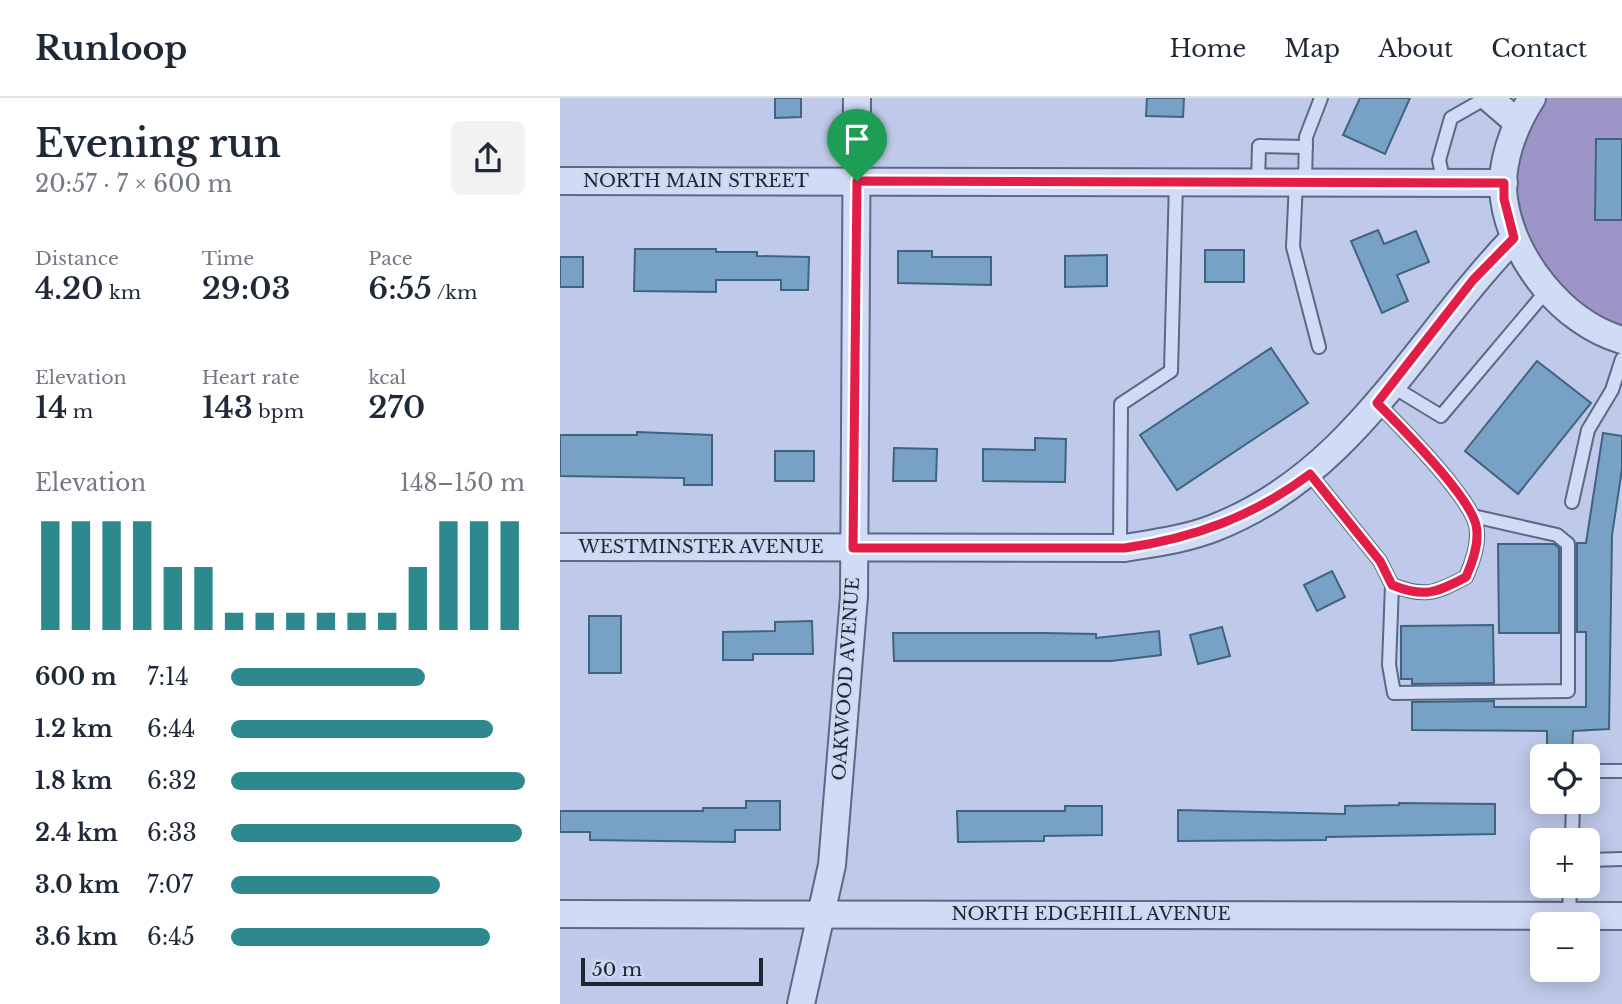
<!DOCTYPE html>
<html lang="en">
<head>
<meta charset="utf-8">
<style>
  body { margin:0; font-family:"Libre Baskerville",serif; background:#f2f2f3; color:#1f2937; height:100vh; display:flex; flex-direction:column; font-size:26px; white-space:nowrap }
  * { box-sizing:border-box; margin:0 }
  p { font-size:23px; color:#747a83 }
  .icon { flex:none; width:38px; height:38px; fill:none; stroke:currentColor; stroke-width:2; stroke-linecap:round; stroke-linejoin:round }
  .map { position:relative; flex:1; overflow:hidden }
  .sheet { display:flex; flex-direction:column; background:#fff; width:560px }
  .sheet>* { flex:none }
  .fabs { position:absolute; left:970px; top:646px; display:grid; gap:14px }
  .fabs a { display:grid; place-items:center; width:70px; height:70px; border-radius:10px; background:#fff; box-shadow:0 4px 18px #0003; font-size:35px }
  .scale { position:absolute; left:21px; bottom:18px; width:182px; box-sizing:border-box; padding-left:7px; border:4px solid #1c2732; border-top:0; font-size:19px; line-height:24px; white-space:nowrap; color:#1c2732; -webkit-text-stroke:5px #ced7f2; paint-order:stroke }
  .pin { position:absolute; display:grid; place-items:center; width:60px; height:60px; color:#fff; margin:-72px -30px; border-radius:50% 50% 50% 0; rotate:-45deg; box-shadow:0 0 7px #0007 }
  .pin .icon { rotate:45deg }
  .round { display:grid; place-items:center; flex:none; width:74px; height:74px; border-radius:10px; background:#f2f2f3 }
  .summary { display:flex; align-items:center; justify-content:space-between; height:119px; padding:0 35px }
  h1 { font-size:38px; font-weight:600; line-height:52px }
  .stats { display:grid; grid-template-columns:repeat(3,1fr); gap:10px; height:119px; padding:7px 35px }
  .stats div { display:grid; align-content:center }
  .stats b { font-size:30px; font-weight:600 }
  .stats small { font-size:19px; font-weight:400 }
  .stats p { font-size:19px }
  .chart { height:196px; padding:14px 35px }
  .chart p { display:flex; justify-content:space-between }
  .chart svg { width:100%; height:126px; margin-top:7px; stroke:#2d898d; stroke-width:6 }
  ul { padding:0 35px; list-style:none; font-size:23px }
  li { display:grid; grid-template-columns:112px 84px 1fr; align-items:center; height:52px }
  li i { height:18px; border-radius:9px; background:#2d898d }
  header { display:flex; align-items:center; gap:42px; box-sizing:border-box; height:98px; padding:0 35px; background:#fff; border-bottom:2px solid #e0e1e3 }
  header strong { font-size:33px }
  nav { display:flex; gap:38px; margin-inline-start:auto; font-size:24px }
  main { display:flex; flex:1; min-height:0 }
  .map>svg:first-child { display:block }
  .green { fill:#9d94c7 }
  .building { fill:#77a2c6; stroke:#40637f; stroke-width:2 }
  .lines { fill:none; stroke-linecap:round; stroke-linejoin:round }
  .service-casing { stroke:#596a82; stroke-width:16 }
  .minor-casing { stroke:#596a82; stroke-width:30 }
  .service { stroke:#d2dbf6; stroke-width:12 }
  .minor { stroke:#d2dbf6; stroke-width:26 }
  .route-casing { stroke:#fff; stroke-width:14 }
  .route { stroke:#e11d48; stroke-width:9 }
  .labels { text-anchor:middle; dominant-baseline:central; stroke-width:5; stroke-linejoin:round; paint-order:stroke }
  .street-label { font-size:18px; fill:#1c2732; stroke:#ced7f2 }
</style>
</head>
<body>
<header>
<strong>Runloop</strong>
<nav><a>Home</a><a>Map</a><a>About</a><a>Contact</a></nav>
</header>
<main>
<section class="sheet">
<div class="summary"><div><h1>Evening run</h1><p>20:57 · 7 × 600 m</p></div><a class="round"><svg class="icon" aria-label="share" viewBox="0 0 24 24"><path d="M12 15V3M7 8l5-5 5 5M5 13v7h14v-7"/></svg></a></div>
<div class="stats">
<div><p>Distance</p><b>4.20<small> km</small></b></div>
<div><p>Time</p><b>29:03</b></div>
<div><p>Pace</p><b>6:55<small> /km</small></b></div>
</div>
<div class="stats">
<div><p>Elevation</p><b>14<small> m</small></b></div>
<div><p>Heart rate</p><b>143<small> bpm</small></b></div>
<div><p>kcal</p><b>270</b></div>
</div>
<div class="chart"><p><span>Elevation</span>148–150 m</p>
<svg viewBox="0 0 160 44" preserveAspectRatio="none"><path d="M5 44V6M15 44V6M25 44V6M35 44V6M45 44V22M55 44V22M65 44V38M75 44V38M85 44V38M95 44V38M105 44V38M115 44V38M125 44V22M135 44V6M145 44V6M155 44V6"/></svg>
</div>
<ul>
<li><b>600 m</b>7:14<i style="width:66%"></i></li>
<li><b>1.2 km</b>6:44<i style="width:89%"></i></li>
<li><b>1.8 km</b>6:32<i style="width:100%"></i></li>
<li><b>2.4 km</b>6:33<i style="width:99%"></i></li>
<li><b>3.0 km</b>7:07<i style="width:71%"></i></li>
<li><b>3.6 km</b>6:45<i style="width:88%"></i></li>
</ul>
</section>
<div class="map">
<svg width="1062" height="906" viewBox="0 0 1062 906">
  <rect width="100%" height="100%" fill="#bfcaea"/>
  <!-- green -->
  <polygon class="green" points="972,0 1062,0 1062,242 1015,217 944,101"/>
  <!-- building -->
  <g class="building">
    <polygon points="215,0 241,0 241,19 215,20"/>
    <polygon points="587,0 624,0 623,19 586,18"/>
    <polygon points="800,0 850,0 825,56 783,37"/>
    <polygon points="1036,41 1062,41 1062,122 1035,122"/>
    <polygon points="818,132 824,146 856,133 869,164 837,177 848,203 822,215 791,143"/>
    <polygon points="75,151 156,151 156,154 197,154 197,158 249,159 248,192 221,192 221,182 156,182 156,194 74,193"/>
    <rect x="645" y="152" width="39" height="32"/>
    <polygon points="338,153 372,153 372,159 431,159 431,187 338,185"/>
    <polygon points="547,157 547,188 505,189 505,158"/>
    <rect x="0" y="159" width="23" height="30"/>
    <polygon points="711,250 748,305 617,392 580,337"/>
    <polygon points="977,263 1031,305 958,396 905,353"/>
    <polygon points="77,334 152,337 152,387 124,387 124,380 0,378 0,337 77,337"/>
    <polygon points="1043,335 1062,338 1062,371 1052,437 1049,631 1013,633 1012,658 987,658 987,633 852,632 852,604 934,603 934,609 1026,609 1026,534 1017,534 1017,445 1026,445"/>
    <polygon points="475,340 506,341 505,384 423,383 423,351 475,352"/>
    <polygon points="334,350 377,351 376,383 333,383"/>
    <rect x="215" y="353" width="39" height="30"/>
    <polygon points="938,446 994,446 999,450 999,535 939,535"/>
    <polygon points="772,473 785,499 757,513 744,487"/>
    <rect x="29" y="518" width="32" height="57"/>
    <polygon points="252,523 253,556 193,556 193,562 163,562 163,534 215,533 215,524"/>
    <polygon points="933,527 934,585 852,586 852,581 841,581 841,528"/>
    <polygon points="662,529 670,558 638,566 630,537"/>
    <polygon points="599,533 601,557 551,563 334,563 333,535 484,535 536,536 536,540"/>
    <polygon points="186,703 220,703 220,732 175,732 175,744 30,742 30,734 0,734 0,713 143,713 143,710 186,710"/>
    <polygon points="839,705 935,706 935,736 766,739 766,742 618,743 618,712 785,716 785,708 839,707"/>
    <polygon points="505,708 542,708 542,737 484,738 484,743 398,744 397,713 505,713"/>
  </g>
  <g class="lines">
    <defs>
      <g id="service">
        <polyline points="698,84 699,48 746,49"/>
        <polyline points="736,84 733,149 759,249"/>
        <polyline points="745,84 746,39 761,0"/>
        <polyline points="884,85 879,62 891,20 926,0"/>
        <polyline points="830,287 881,318 988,191"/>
        <path d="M750,376l70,87 12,24c33,13 44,8 74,-8 7,-16 14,-35 10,-52 -7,-29 -76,-99 -99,-122"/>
        <polyline points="1012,404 1028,332 1052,292 1062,261"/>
        <polyline points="560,450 561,306 611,273 616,84"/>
        <polyline points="832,487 829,567 834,595 1008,593 1008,446 997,437 913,418"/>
        <polyline points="1027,673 1062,673"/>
        <polyline points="1012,742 1013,704"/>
        <polyline points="1027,762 1062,761"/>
        <polyline points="1009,818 1010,788"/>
      </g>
      <g id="minor">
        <polyline points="929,0 957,24"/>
        <path d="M972,0c-18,28 -33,66 -28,101 8,60 59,124 118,141"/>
        <polyline points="0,83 944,85"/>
        <path d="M0,449l565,1c30,-5 61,-9 89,-20 139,-54 201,-187 300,-290"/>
        <polyline points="0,816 1062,818"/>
        <polyline points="241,906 272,767 294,498 297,0"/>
      </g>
    </defs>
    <!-- service casing -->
    <use href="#service" class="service-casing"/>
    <!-- minor casing -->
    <use href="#minor" class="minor-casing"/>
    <!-- service -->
    <use href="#service" class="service"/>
    <!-- minor -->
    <use href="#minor" class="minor"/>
  </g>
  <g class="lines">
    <defs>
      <path id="route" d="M297,83l647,2v16l10,39 -41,42 -96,123c23,23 92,93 99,122 4,17 -3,36 -10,52 -30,16 -42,21 -74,8l-12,-24 -70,-87c-56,42 -115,64 -185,74h-272z"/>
    </defs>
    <!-- route casing -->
    <use href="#route" class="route-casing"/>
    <!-- route -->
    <use href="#route" class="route"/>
  </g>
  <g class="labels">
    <!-- street labels -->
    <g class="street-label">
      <text x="136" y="83">NORTH MAIN STREET</text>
      <text x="141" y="449">WESTMINSTER AVENUE</text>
      <text transform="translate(286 581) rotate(-86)">OAKWOOD AVENUE</text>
      <text x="531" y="816">NORTH EDGEHILL AVENUE</text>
    </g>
  </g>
</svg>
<div class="fabs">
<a><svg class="icon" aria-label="locate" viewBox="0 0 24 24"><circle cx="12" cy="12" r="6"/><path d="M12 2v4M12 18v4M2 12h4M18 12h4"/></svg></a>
<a>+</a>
<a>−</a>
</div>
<div class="scale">50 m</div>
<div class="pin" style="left:297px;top:83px;background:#1e9e55"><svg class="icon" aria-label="arrive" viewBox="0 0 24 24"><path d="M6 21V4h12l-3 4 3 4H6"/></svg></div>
</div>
</main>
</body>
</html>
